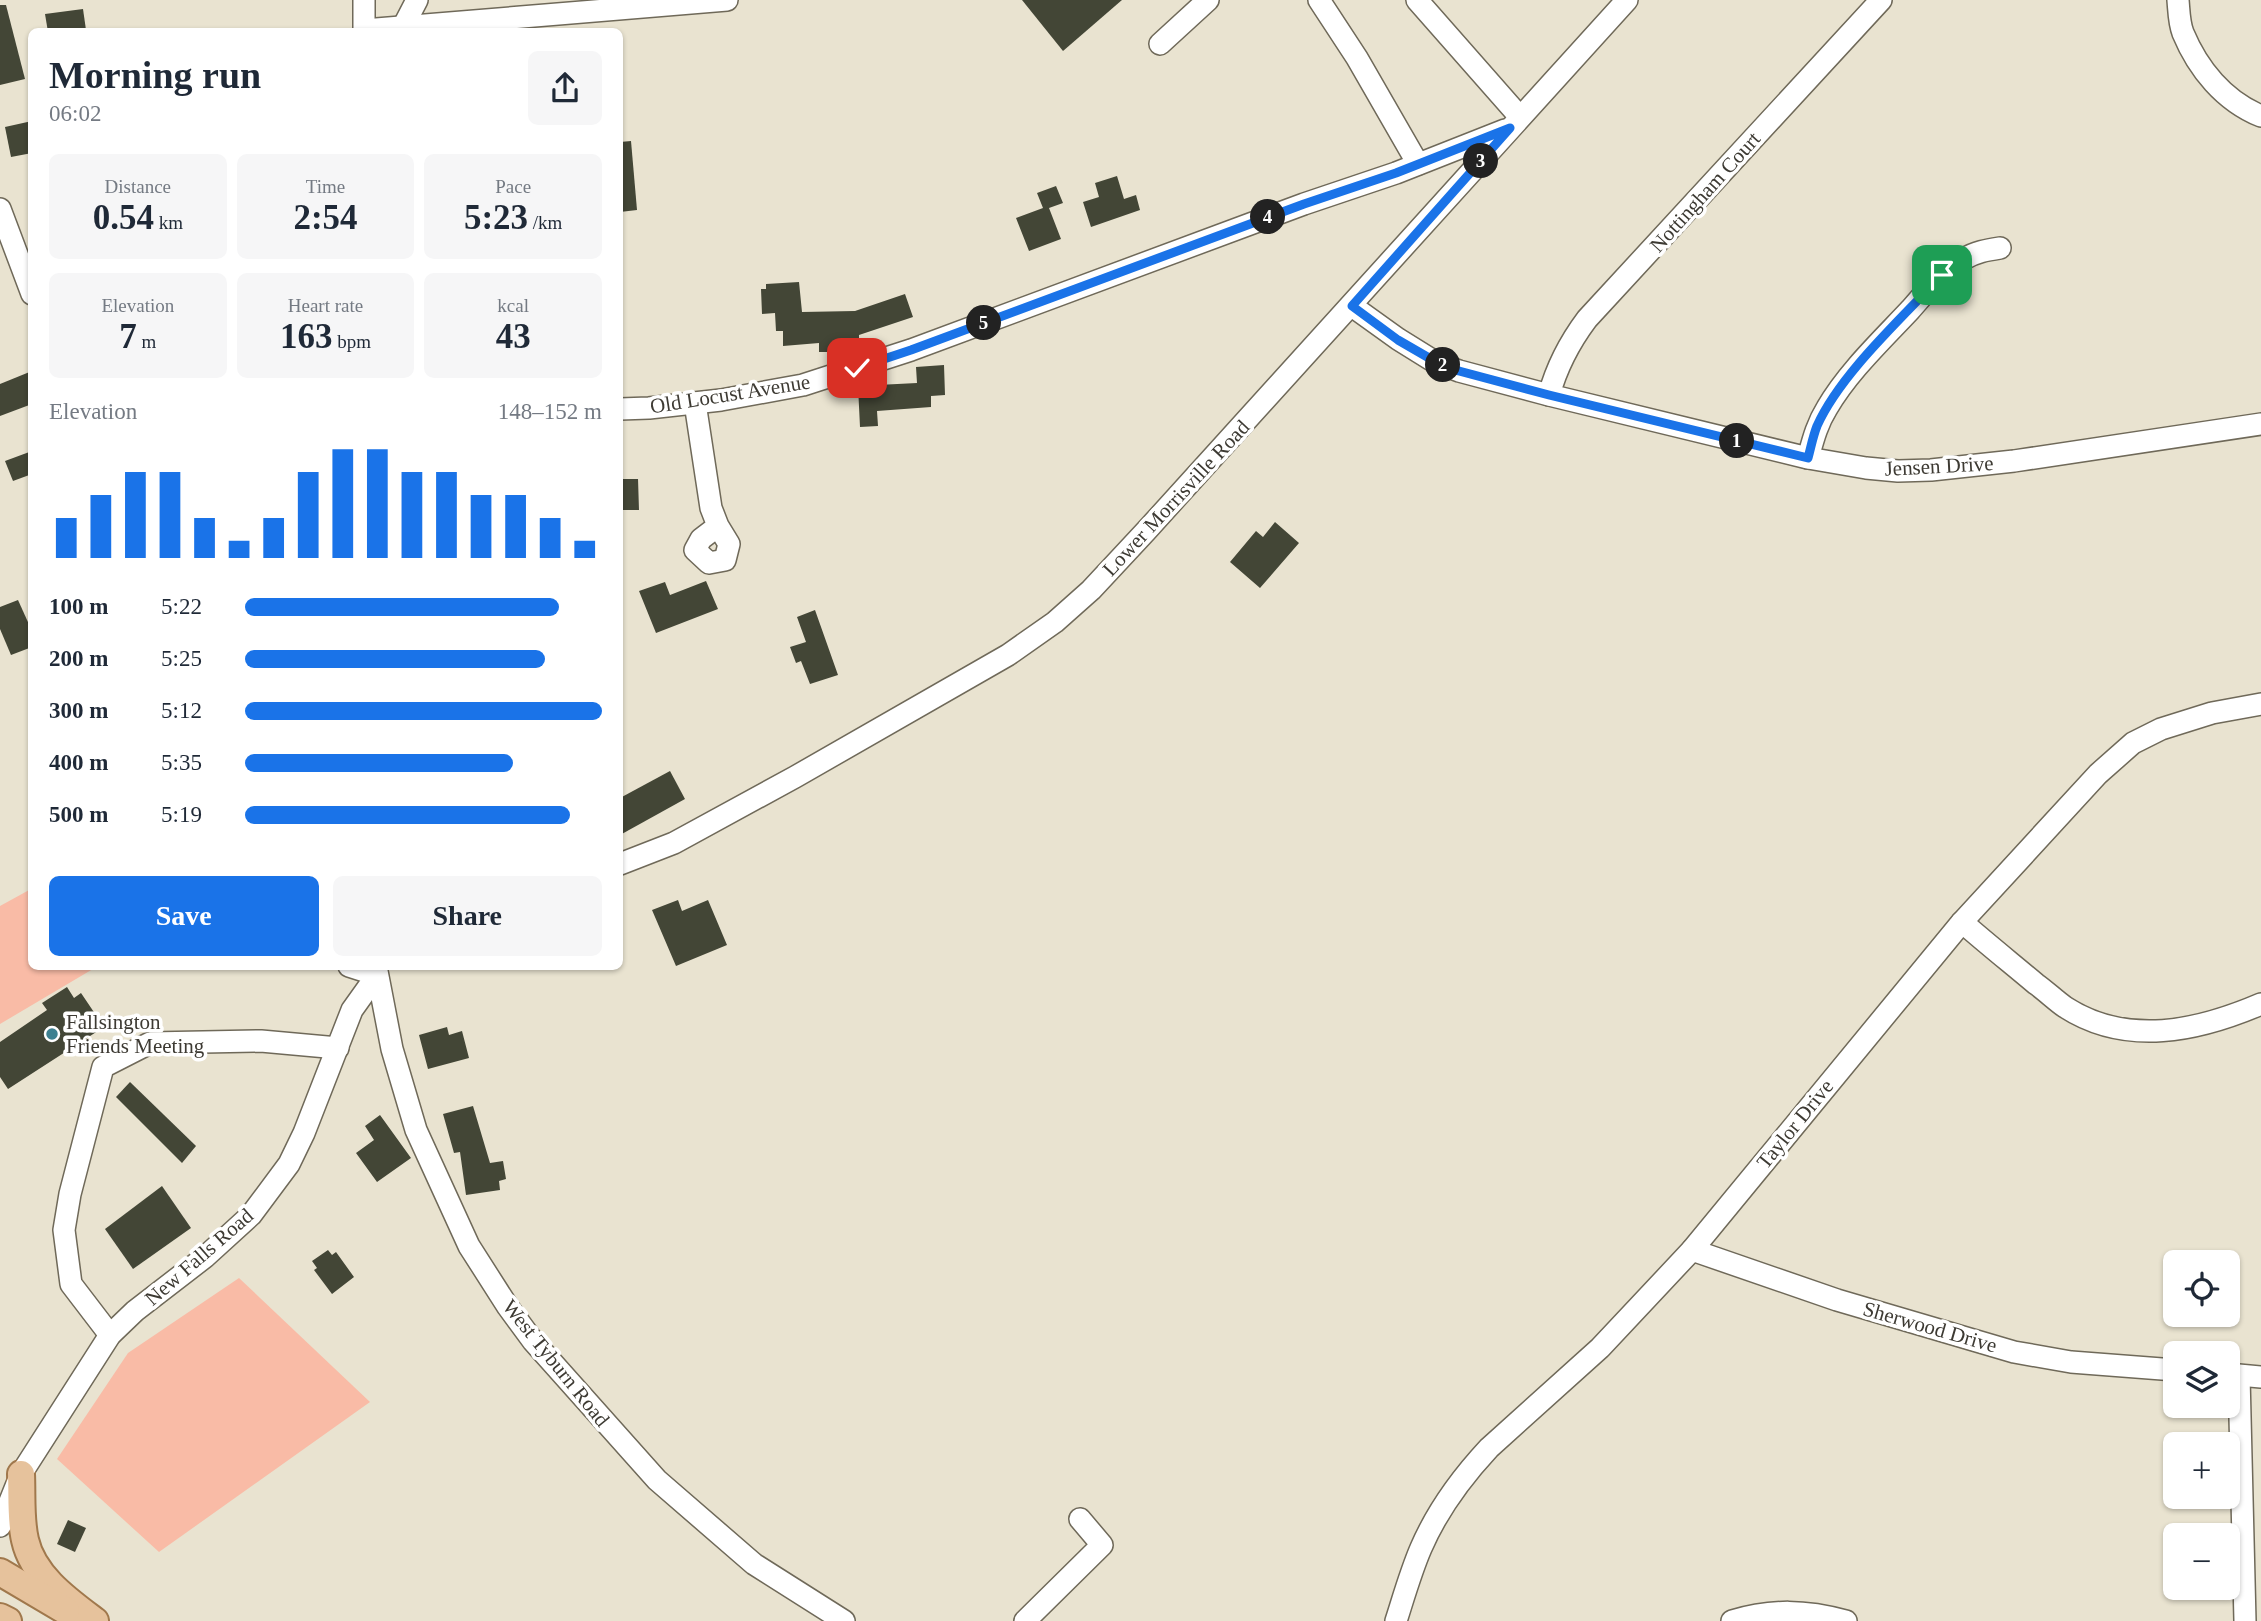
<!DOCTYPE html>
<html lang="en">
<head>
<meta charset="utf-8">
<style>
  body { margin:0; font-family:"Times New Roman",serif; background:#f6f6f7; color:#1f2937; height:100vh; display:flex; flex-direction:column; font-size:26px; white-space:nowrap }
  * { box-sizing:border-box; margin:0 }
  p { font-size:23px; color:#747a83 }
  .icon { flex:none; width:38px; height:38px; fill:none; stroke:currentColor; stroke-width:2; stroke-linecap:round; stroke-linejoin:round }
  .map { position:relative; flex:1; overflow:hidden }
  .panel { position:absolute; left:28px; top:28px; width:595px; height:942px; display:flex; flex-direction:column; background:#fff; border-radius:10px; box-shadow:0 2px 5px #0004 }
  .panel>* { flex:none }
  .controls { position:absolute; left:2163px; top:1250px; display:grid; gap:14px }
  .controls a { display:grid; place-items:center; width:77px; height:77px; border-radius:10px; background:#fff; box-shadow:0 2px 5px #0004; font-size:35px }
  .pin { position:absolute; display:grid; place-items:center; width:60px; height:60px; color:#fff; margin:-30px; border-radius:14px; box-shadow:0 4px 10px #0006 }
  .km { position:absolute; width:35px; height:35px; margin:-18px; border-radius:50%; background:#222; color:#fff; font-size:19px; line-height:35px; text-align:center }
  .round { display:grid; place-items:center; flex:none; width:74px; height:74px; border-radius:10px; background:#f6f6f7 }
  .headline { display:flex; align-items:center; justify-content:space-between; height:119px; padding:0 21px }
  h1 { font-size:38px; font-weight:600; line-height:52px }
  .stats { display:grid; grid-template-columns:repeat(3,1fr); gap:10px; height:119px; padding:7px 21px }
  .stats div { display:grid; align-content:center; border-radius:10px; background:#f6f6f7; text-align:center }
  .stats b { font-size:35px; font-weight:600 }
  .stats small { font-size:19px; font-weight:400 }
  .stats p { font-size:19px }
  .chart { height:196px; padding:14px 21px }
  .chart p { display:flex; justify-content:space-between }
  .chart svg { width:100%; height:126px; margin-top:7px; stroke:#1a73e8; stroke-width:6 }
  .button { display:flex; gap:14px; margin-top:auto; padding:14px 21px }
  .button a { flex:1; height:80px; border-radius:10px; background:#1a73e8; color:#fff; font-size:28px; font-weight:600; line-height:80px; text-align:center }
  .button a+a { background:#f6f6f7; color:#1f2937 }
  ul { padding:0 21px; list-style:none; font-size:23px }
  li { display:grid; grid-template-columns:112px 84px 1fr; align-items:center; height:52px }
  li i { height:18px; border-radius:9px; background:#1a73e8 }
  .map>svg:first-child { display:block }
  .green { fill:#f9bba6 }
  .building { fill:#434636 }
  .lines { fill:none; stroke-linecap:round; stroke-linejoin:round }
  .minor-casing { stroke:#6f6959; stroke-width:24 }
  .major-casing { stroke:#a0784c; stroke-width:30 }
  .minor { stroke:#fff; stroke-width:21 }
  .major { stroke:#e6c29c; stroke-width:26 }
  .route-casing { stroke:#fff; stroke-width:14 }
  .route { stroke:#1a73e8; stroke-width:9 }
  .poi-dot { fill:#3d8090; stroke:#fff; stroke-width:2.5 }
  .labels { text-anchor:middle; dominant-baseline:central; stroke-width:7; stroke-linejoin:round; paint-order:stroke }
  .street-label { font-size:21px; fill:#3d3a33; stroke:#fff }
  .poi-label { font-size:21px; fill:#3d3a33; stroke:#fff; text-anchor:start }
</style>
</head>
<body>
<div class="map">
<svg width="2261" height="1621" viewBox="0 0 2261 1621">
  <rect width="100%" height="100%" fill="#e9e3d0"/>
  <!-- green -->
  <g class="green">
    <polygon points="31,889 32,966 98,966 0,1024 0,906"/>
    <polygon points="239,1278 370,1402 159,1552 57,1459 128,1353"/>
  </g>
  <!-- building -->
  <g class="building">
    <polygon points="1022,0 1122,0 1063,51"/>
    <polygon points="0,5 6,5 25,79 0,85"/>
    <polygon points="83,9 86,30 48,32 45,14"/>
    <polygon points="32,121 32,153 11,157 5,127"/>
    <polygon points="631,141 637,210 620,212 620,142"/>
    <polygon points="1117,176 1124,199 1136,195 1140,210 1091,227 1083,202 1099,197 1095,183"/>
    <polygon points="1056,186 1063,203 1049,208 1061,239 1029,251 1016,218 1043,208 1037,193"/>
    <polygon points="799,282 802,312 855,311 905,294 913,317 859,335 859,344 841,344 841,352 819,352 819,343 783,346 783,331 776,331 775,313 762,314 761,289 766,289 766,284"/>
    <polygon points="944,365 945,395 931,396 931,407 877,411 878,426 860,427 858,386 917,383 916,367"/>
    <polygon points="32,371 32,404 0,416 0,384"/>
    <polygon points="32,451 32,474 13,481 5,461"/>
    <polygon points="620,479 638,479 639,510 620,510"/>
    <polygon points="1275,522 1299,543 1260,588 1230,562 1256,531 1263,537"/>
    <polygon points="706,581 718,609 656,633 639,591 665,582 670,595"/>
    <polygon points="18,600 32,631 32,647 11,655 0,629 0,607"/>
    <polygon points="815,610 838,675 810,684 801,661 796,663 790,647 806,642 797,617"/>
    <polygon points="670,771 685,799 620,835 620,798"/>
    <polygon points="678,900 682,911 708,900 727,945 676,966 652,910"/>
    <polygon points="67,987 74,998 81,993 104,1027 8,1089 0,1077 0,1042 47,1010 42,1003"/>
    <polygon points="447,1027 449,1035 462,1031 469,1058 428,1069 419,1035"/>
    <polygon points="130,1082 196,1146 182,1163 116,1097"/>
    <polygon points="473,1106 490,1163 503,1161 506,1179 499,1181 500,1190 466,1195 460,1152 454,1153 443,1114"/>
    <polygon points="380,1115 411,1158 377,1182 356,1153 374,1140 365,1126"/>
    <polygon points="162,1186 191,1228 133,1269 105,1229"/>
    <polygon points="328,1250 332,1255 336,1252 354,1277 332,1294 314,1270 317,1268 312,1261"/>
    <polygon points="68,1520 86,1528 75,1552 57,1544"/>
  </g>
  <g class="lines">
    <defs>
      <g id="minor">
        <polyline points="1319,0 1357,58 1418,164"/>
        <polyline points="1417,0 1520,117"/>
        <path d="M2178,0c1,11 1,23 5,33 15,36 41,68 78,83"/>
        <polyline points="403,27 417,0"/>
        <polyline points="364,30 727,0"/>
        <polyline points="364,32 364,0"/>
        <polyline points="1160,44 1208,0"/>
        <polyline points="0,209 32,294"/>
        <polyline points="1352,306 1398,339 1435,362 1459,371 1549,395 1808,458 1866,468 1898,471 1931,470 2014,461 2261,424"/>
        <path d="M1549,395c8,-29 20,-52 38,-76l294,-319"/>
        <polyline points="695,403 711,508 718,526 729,544 725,560 709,563 695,550 701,539 718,526"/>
        <polyline points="620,409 649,408 721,400 803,385 911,350 1304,204 1396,173 1505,130"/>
        <path d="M1808,458c5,-18 9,-34 19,-50 21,-36 54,-67 83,-98 16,-18 32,-39 54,-51 11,-7 23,-9 36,-11"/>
        <polyline points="620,864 674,843 795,777 1008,655 1055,622 1091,590 1146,531 1627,0"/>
        <path d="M1962,922c24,21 49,41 74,62 10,7 19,16 29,23 62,40 133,24 196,-3"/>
        <polyline points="349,966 377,975"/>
        <polyline points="376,966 392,1049 416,1130 469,1246 508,1307 533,1341 657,1480 754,1564 844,1621"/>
        <polyline points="1692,1250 1837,1300 2014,1352 2071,1362 2175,1370"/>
        <polyline points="110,1335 71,1284 64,1230 70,1194 103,1067 150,1043 261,1041 338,1048"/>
        <polyline points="2228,1374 2261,1377"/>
        <polyline points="2239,1376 2245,1621"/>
        <polyline points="0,1526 21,1474 110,1335 135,1311 205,1257 251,1215 289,1164 304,1133 352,1010 377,975"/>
        <polyline points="1025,1621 1102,1545 1080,1519"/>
        <path d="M1396,1621c8,-25 15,-50 25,-73 16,-37 41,-71 68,-100l111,-100 92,-98 270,-328 136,-148 35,-31 28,-14 51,-16 49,-9"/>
        <path d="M1732,1621c40,-12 74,-11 114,0"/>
      </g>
      <g id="major">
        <path d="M21,1474c1,22 -1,45 4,66 8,36 42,60 70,81"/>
        <polyline points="0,1572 66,1611"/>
        <polyline points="0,1617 8,1621"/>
      </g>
    </defs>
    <!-- minor casing -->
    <use href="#minor" class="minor-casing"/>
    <!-- major casing -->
    <use href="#major" class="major-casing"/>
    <!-- minor -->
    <use href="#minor" class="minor"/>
    <!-- major -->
    <use href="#major" class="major"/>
  </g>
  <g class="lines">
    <defs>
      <path id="route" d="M857,368l54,-18 393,-146 92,-31 114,-45 -158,178 46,34 38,22 23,9 90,24 259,63c3,-11 5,-22 9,-32 23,-52 86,-109 125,-151"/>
    </defs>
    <!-- route casing -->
    <use href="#route" class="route-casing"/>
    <!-- route -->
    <use href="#route" class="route"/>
  </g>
  <!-- markers -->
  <circle class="poi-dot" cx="52" cy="1034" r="7"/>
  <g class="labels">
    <!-- street labels -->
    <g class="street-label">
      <text transform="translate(1705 192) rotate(-48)">Nottingham Court</text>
      <text transform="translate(730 394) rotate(-9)">Old Locust Avenue</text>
      <text transform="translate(1939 466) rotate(-3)">Jensen Drive</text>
      <text transform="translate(1176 498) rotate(-47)">Lower Morrisville Road</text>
      <text transform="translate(1795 1124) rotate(-51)">Taylor Drive</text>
      <text transform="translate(199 1257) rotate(-41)">New Falls Road</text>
      <text transform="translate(1930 1327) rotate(16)">Sherwood Drive</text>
      <text transform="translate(556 1363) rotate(51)">West Tyburn Road</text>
    </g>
    <!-- poi labels -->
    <g class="poi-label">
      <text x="66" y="1022">Fallsington<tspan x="66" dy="24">Friends Meeting</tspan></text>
    </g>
  </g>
</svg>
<div class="controls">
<a><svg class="icon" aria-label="locate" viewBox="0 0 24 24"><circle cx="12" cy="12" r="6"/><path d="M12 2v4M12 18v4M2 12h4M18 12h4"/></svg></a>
<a><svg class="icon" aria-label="layers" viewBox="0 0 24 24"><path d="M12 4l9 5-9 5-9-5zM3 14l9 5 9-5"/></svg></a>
<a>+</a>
<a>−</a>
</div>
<div class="pin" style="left:1942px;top:275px;background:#1e9e55"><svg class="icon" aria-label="arrive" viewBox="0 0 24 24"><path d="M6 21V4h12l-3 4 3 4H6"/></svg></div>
<div class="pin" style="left:857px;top:368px;background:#d93025"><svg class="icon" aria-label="check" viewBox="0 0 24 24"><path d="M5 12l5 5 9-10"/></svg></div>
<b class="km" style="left:1737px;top:441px">1</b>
<b class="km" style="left:1443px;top:365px">2</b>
<b class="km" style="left:1481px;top:161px">3</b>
<b class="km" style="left:1268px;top:217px">4</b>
<b class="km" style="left:984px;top:323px">5</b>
<section class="panel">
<div class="headline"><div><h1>Morning run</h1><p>06:02</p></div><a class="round"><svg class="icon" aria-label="share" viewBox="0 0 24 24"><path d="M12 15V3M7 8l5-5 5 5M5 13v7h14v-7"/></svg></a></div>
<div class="stats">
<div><p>Distance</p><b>0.54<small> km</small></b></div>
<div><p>Time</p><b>2:54</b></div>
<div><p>Pace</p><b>5:23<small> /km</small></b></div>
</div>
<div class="stats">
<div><p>Elevation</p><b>7<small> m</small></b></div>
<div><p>Heart rate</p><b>163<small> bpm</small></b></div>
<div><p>kcal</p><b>43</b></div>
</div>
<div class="chart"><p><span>Elevation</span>148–152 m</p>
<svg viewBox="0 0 160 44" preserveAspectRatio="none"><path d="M5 44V30M15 44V22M25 44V14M35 44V14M45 44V30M55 44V38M65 44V30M75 44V14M85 44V6M95 44V6M105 44V14M115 44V14M125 44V22M135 44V22M145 44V30M155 44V38"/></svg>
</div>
<ul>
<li><b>100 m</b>5:22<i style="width:88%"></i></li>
<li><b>200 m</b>5:25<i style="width:84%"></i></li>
<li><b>300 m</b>5:12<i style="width:100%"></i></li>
<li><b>400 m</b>5:35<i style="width:75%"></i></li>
<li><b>500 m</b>5:19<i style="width:91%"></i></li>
</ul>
<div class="button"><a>Save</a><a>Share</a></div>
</section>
</div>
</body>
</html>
